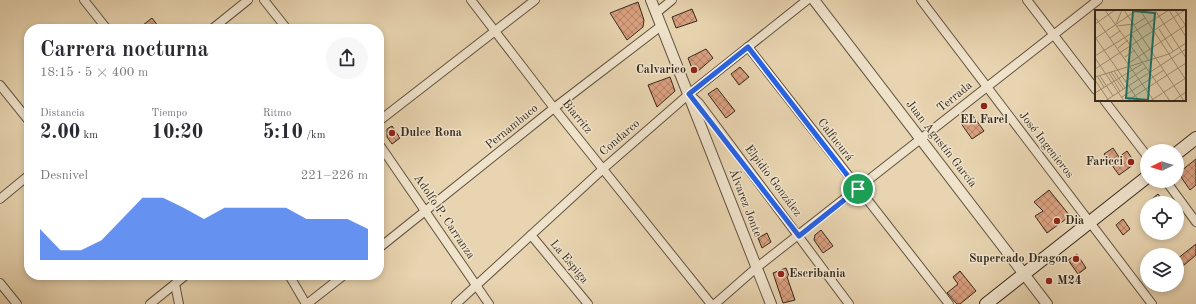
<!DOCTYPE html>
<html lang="es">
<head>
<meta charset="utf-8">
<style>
  body { margin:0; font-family:"Old Standard TT",serif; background:#f7f7f7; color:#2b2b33; height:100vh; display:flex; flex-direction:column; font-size:15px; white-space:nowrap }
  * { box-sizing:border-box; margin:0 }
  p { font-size:13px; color:#7c7c81 }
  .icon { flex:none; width:22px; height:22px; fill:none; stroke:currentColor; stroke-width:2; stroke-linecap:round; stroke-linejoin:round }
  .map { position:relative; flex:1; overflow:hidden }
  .sheet { position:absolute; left:24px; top:24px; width:360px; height:256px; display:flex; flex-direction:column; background:#fff; border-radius:16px; box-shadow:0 2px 6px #0003 }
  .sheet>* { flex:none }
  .needle { width:26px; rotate:265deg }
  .controls { position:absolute; left:1140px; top:144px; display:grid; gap:8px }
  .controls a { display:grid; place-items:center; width:44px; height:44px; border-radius:50%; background:#fff; box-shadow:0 2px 6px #0003; font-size:20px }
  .pin { position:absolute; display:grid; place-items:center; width:34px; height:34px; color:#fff; margin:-17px; border:2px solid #fff; border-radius:50%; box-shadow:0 1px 4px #0007 }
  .round { display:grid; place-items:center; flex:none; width:42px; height:42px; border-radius:21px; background:#f7f7f7 }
  .overview { display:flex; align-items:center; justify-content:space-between; height:68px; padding:0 16px }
  h1 { font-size:22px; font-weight:700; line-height:30px }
  .stats { display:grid; grid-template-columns:repeat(3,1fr); gap:6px; height:68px; padding:4px 16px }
  .stats div { display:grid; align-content:center }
  .stats b { font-size:20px; font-weight:700 }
  .stats small { font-size:11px; font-weight:400 }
  .stats p { font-size:11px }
  .chart { height:112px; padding:8px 16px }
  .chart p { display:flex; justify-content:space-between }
  .chart svg { width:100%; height:72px; margin-top:4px; fill:#2563eb; opacity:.7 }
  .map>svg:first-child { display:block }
  .building { fill:url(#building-cross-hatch); stroke:#342a1d }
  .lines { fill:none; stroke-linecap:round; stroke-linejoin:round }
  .minor-casing { stroke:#615442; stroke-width:10 }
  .tertiary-casing { stroke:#615442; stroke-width:12 }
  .secondary-casing { stroke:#342a1d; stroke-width:14 }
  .minor { stroke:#f0e3cc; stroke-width:8 }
  .tertiary { stroke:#f0e3cc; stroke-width:10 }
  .secondary { stroke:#f0e3cc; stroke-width:12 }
  .route-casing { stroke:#fff; stroke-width:8 }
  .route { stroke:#2563eb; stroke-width:5 }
  .poi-dot { fill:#8f2418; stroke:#f0e3cc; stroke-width:1.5 }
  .labels { text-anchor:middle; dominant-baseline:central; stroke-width:3; stroke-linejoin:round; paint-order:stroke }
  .poi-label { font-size:12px; font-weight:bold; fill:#342a1d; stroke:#f0e3cc; text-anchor:start }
  .street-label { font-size:12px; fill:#342a1d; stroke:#f0e3cc }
  .inset-road { fill:none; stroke:#a09075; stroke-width:1 }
  .view { fill:#0f766e; fill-opacity:0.15; stroke:#0f766e; stroke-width:2 }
  .inset-edge { fill:none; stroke:#342a1d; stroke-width:2 }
</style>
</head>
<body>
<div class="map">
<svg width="1196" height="304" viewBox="0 0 1196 304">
  <defs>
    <pattern id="building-cross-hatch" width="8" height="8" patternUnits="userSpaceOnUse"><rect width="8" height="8" fill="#da9f7f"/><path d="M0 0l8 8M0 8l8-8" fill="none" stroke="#b28267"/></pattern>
  </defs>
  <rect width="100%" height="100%" fill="#e8d4b0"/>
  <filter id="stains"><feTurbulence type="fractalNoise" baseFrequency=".005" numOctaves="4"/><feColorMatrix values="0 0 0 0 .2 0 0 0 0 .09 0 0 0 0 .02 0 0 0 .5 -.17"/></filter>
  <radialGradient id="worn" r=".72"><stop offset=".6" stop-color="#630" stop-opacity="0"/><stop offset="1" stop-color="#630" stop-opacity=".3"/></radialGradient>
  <!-- building -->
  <g class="building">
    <polygon points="638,2 644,20 643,27 627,40 610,13"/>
    <polygon points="692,9 697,21 676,28 672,17"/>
    <polygon points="152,18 158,26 155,29 138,29"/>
    <polygon points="706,49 713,58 697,72 693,71 688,58"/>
    <polygon points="740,67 749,77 739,85 731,74"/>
    <polygon points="670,77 675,91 657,107 648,85"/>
    <polygon points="717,88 735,111 726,118 708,94"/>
    <polygon points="971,113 984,131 972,139 960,122"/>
    <polygon points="392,126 400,138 392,144 387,137 387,129"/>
    <polygon points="1113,148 1119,157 1127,151 1133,160 1133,165 1119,175 1104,154"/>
    <polygon points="1196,159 1196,185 1190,190 1181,177 1181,171"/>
    <polygon points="1049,190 1070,216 1047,233 1035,216 1043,211 1034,202"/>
    <polygon points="1158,194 1165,203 1147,203"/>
    <polygon points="1123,219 1130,229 1123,235 1116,225"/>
    <polygon points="821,230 833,246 823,253 814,240 815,235"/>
    <polygon points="767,233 771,242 762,248 758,238"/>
    <polygon points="1196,244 1196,255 1177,271 1177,259"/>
    <polygon points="1077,254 1086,268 1078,274 1068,260"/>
    <polygon points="786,268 789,276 787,277 795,300 783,303 773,273"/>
    <polygon points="960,271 976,291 960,304 957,304 947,293 958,284 953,277"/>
  </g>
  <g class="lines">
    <defs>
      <g id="minor">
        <polyline points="84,0 107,29"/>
        <polyline points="264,0 287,29"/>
        <polyline points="471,0 554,108 711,304"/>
        <polyline points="921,0 1152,304"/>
        <polyline points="1027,0 1096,90"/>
        <polyline points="656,13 672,0"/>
        <polyline points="212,29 248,0"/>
        <polyline points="748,47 949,304"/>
        <polyline points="0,85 29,121"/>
        <polyline points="689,94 699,103 849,304"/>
        <polyline points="1104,100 1147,156"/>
        <polyline points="379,121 535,0"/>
        <polyline points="379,144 489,304"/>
        <polyline points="1166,181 1196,222"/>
        <polyline points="0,199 29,175"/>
        <polyline points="531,235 588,304"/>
        <polyline points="379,248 554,108 661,26"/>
        <polyline points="289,275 306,304"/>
        <polyline points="0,283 17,304"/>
        <polyline points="175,284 179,304"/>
        <polyline points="150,304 186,275"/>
        <polyline points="307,304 344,275"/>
        <polyline points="456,304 604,168 689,94 807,0"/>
        <polyline points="715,304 756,268 1098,0"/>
      </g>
      <g id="tertiary">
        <polyline points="651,0 771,304"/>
        <polyline points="814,0 1047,304"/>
      </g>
      <g id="secondary">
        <polyline points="1177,153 1196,138"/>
        <polyline points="986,304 1147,177"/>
      </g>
    </defs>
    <!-- minor casing -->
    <use href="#minor" class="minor-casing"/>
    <!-- tertiary casing -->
    <use href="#tertiary" class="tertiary-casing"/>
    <!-- secondary casing -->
    <use href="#secondary" class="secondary-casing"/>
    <!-- minor -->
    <use href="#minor" class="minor"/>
    <!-- tertiary -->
    <use href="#tertiary" class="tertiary"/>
    <!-- secondary -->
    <use href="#secondary" class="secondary"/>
  </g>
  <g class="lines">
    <defs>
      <polygon id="route" points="748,47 858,189 799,236 689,94"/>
    </defs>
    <!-- route casing -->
    <use href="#route" class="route-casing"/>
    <!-- route -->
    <use href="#route" class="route"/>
  </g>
  <!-- markers -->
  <g class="poi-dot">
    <circle cx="694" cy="70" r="4"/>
    <circle cx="984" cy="106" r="4"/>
    <circle cx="392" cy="133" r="4"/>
    <circle cx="1131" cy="162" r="4"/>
    <circle cx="1057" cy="221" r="4"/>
    <circle cx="1076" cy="259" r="4"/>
    <circle cx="781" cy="274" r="4"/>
    <circle cx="1049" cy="281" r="4"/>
  </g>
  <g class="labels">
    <!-- poi labels -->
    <g class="poi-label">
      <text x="686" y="70" text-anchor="end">Calvarico</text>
      <text x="984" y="120" text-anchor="middle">EL Farel</text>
      <text x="400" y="133">Dulce Rona</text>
      <text x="1123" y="162" text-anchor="end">Faricci</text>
      <text x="1065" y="221">Dia</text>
      <text x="1068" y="259" text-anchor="end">Supercado Dragon</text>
      <text x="789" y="274">Escribania</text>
      <text x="1057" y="281">M24</text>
    </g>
    <!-- street labels -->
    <g class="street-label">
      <text transform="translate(955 97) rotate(-39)">Terrada</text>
      <text transform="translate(577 117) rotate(51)">Biarritz</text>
      <text transform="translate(512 127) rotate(-39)">Pernambuco</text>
      <text transform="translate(620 138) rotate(-41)">Condarco</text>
      <text transform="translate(835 140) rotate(52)">Calfucurá</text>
      <text transform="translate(941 144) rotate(52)">Juan Agustín García</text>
      <text transform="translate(1046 145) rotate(52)">José Ingenieros</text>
      <text transform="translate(773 181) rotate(53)">Elpidio González</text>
      <text transform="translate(745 203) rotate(69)">Álvarez Jonte</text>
      <text transform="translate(444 217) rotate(56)">Adolfo P. Carranza</text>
      <text transform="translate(569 262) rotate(50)">La Espiga</text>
    </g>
  </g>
  <!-- overview -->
  <g transform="translate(1095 10)">
    <rect width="91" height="91" fill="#e8d4b0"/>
    <path class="inset-road" d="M10,0l65,91M29,0l60,91M45,0l46,70M60,0l31,48M74,0l17,27M80,0l11,16M0,7l59,84M0,14l20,-14M21,14l6,-14M39,15l11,-7M22,16l17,-2M64,19l14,22M36,24l18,27M0,27l44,64M1,28l41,-28M15,28l10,-7M23,38l10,-8M0,46l74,-46M30,47l10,-7M0,48l29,43M34,53l57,-38M0,59l90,-59M19,61l11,17M16,62l12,17M14,63l11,18M2,66l7,11M5,66l13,20M0,67l74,-23 17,-11M0,70l14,21M31,71l21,-14M0,83l47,-29M27,87l42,-27M10,91l81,-52M32,91l59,-38M55,91l36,-23M78,91l13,-9"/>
    <path class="view" d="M38,1l22,2 -7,87 -22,-2z"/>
    <rect width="91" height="91" class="inset-edge"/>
  </g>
  <rect width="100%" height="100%" filter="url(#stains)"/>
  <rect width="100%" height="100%" fill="url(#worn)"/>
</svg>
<div class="controls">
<a><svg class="needle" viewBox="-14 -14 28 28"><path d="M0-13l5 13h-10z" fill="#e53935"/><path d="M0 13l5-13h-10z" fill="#7c7c81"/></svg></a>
<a><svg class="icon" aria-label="locate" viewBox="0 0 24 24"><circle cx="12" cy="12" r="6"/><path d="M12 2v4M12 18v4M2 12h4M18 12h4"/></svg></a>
<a><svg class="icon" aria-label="layers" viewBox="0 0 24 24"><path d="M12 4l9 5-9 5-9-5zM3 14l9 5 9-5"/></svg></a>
</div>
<div class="pin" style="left:858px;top:189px;background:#1e9e55"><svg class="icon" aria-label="arrive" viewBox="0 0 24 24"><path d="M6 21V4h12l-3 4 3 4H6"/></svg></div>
<section class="sheet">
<div class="overview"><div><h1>Carrera nocturna</h1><p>18:15 · 5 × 400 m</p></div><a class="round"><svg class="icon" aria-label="share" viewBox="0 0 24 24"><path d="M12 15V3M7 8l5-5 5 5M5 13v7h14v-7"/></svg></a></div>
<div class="stats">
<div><p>Distancia</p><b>2.00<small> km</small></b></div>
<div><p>Tiempo</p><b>10:20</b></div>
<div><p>Ritmo</p><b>5:10<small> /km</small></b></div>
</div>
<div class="chart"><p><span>Desnivel</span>221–226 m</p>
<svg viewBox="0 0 160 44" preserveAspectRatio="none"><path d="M0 44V25L10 38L20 38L30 32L40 19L50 6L60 6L70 12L80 19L90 12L100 12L110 12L120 12L130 19L140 19L150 19L160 25V44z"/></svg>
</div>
</section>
</div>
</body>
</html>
